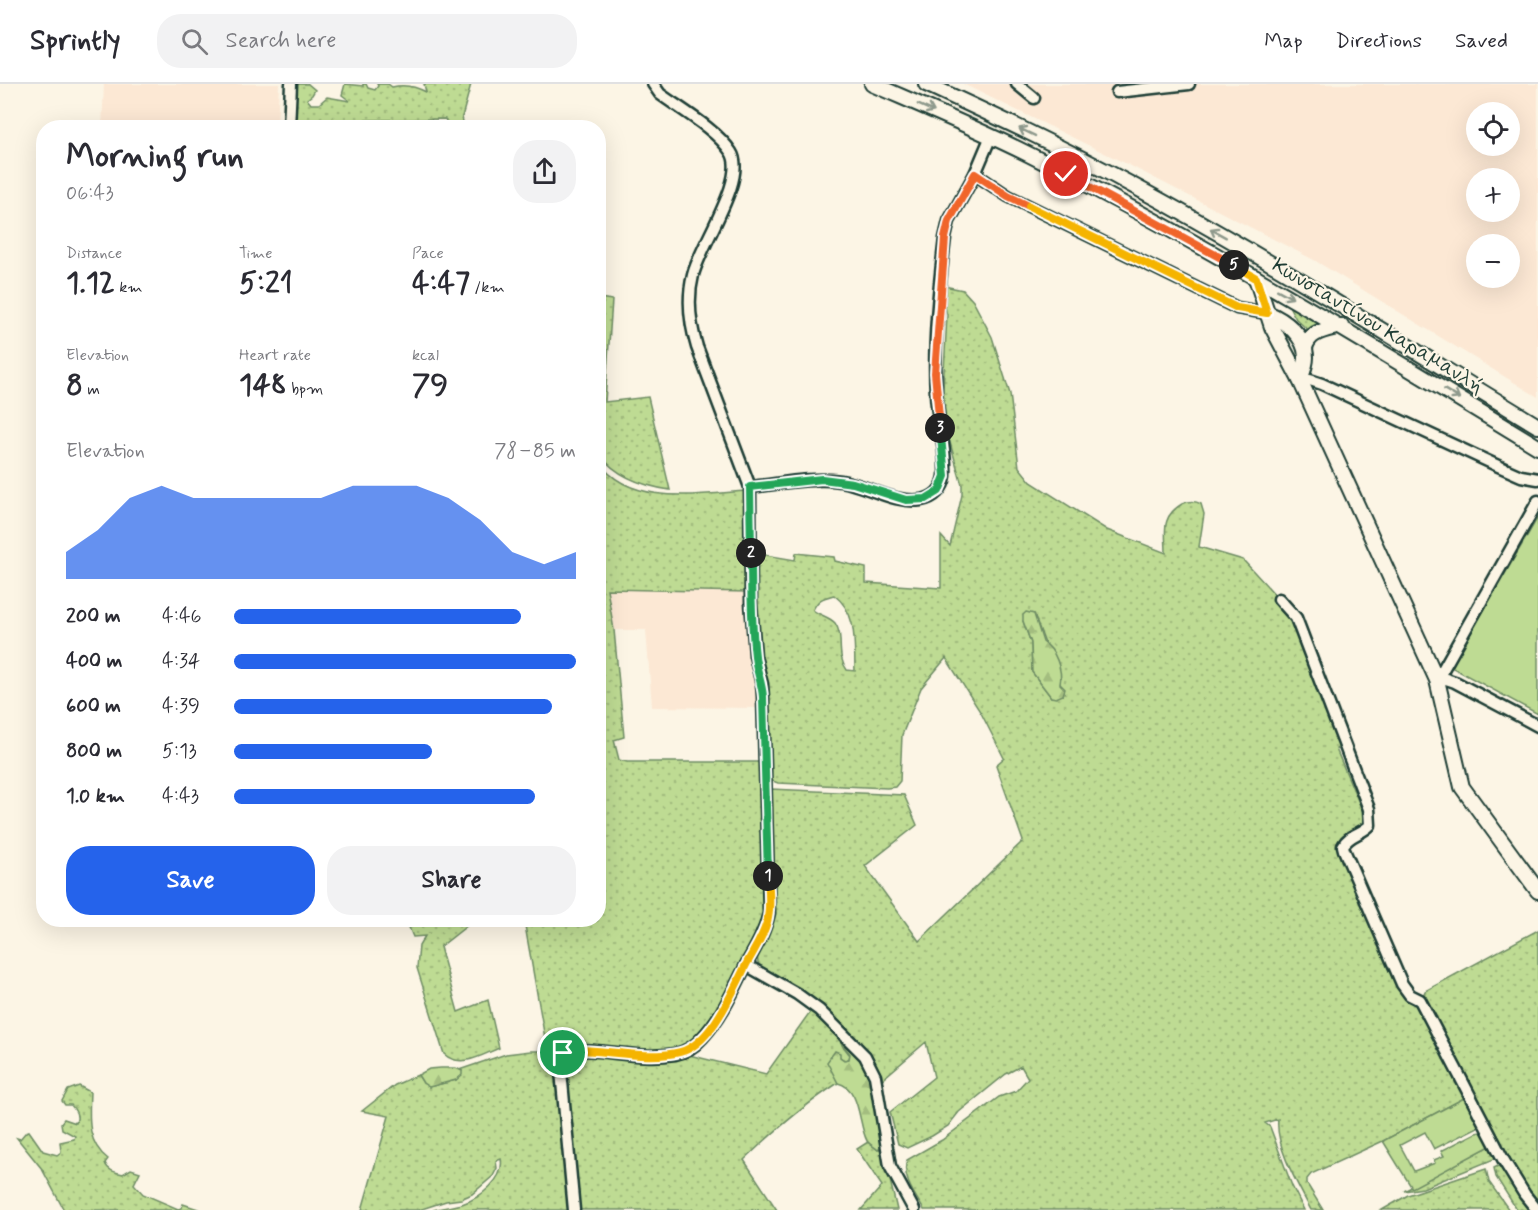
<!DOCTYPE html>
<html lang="en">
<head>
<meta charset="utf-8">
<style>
  body { margin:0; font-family:Mynerve,sans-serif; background:#f2f2f3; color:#2b2b33; height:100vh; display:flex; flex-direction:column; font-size:22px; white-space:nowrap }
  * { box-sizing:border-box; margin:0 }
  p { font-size:20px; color:#7c7c81 }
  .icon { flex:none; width:33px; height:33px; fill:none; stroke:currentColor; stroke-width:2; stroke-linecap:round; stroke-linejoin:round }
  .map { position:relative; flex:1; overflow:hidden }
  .side { position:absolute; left:36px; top:36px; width:570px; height:807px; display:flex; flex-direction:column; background:#fff; border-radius:24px; box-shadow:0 6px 24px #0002 }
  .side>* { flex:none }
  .fabs { position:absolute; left:1466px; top:18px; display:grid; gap:12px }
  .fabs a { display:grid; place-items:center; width:54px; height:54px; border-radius:50%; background:#fff; box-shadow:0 6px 24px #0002; font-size:30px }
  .pin { position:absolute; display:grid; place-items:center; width:51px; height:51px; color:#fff; margin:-26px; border:3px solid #fff; border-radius:50%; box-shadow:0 2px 6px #0007 }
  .km { position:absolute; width:30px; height:30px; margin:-15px; border-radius:50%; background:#222; color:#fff; font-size:16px; line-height:30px; text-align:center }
  .round { display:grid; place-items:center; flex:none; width:63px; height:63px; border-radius:24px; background:#f2f2f3 }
  .overview { display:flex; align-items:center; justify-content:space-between; height:102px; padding:0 30px }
  h1 { font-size:33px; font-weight:700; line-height:45px }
  .figures { display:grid; grid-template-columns:repeat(3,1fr); gap:9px; height:102px; padding:6px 30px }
  .figures div { display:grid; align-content:center }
  .figures b { font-size:30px; font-weight:700 }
  .figures small { font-size:16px; font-weight:400 }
  .figures p { font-size:16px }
  .chart { height:168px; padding:12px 30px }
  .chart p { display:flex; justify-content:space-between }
  .chart svg { width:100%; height:108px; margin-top:6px; fill:#2563eb; opacity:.7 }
  .button { display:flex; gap:12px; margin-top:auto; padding:12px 30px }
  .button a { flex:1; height:69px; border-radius:24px; background:#2563eb; color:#fff; font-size:24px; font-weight:700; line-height:69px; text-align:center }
  .button a+a { background:#f2f2f3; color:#2b2b33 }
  ul { padding:0 30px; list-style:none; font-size:20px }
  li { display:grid; grid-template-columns:96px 72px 1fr; align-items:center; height:45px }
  li i { height:15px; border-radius:8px; background:#2563eb }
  header { display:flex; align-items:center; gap:36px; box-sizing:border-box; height:84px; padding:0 30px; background:#fff; border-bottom:2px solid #e1e1e2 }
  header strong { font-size:28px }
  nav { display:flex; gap:33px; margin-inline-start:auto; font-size:21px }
  .search { width:420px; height:54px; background:#f2f2f3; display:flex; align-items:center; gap:15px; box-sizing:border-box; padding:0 21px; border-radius:24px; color:#7c7c81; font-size:22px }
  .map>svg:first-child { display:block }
  .built { fill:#fce8d4; fill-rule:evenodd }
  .grass { fill:url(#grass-dots); stroke:#6e8c64; stroke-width:1.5; fill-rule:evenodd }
  .forest { fill:url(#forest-firs); stroke:#6e8c64; stroke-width:1.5 }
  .green { fill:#bedb93; stroke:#6e8c64; stroke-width:1.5 }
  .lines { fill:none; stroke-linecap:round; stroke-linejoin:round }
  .street-casing { stroke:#1f3d34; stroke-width:15 }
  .secondary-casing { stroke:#1f3d34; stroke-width:18 }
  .street { stroke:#fcf5e5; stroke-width:10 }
  .secondary { stroke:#fcf5e5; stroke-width:14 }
  .oneway { stroke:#8e998c }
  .split-1-casing { stroke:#fff; stroke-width:12 }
  .split-2-casing { stroke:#fff; stroke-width:12 }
  .split-3-casing { stroke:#fff; stroke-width:12 }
  .split-4-casing { stroke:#fff; stroke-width:12 }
  .split-5-casing { stroke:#fff; stroke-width:12 }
  .split-6-casing { stroke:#fff; stroke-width:12 }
  .split-1 { stroke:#f5b400; stroke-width:8 }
  .split-2 { stroke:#22a559; stroke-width:8 }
  .split-3 { stroke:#22a559; stroke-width:8 }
  .split-4 { stroke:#f0652b; stroke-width:8 }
  .split-5 { stroke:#f5b400; stroke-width:8 }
  .split-6 { stroke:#f0652b; stroke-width:8 }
  .labels { text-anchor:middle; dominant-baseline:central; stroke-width:4.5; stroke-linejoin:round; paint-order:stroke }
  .street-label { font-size:21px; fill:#1f3d34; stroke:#fcf5e5 }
</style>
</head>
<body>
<header>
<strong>Sprintly</strong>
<div class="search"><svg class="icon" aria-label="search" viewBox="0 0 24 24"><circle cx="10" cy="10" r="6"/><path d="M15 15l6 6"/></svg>Search here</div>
<nav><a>Map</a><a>Directions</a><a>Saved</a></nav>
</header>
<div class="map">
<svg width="1538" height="1126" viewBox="0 0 1538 1126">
  <defs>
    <pattern id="grass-dots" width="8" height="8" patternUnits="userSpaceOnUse" patternTransform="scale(1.5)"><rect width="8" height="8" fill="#bedb93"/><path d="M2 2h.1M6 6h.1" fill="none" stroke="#a3bd7f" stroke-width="1.8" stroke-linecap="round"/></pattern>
    <pattern id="forest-firs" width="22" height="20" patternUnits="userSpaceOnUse" patternTransform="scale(1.5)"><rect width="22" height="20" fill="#bedb93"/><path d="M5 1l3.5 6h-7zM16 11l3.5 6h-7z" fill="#a3bd7f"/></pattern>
  </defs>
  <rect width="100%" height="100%" fill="#fcf5e5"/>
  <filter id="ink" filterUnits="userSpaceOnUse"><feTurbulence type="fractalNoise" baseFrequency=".0167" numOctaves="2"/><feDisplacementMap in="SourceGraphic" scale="12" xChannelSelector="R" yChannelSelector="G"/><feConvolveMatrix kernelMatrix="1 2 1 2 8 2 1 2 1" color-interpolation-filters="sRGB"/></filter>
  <g filter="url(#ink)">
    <!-- built -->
    <g class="built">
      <polygon points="104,0 279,0 277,43 102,43"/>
      <path d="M963,0h575v313l-224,-137 -183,-94zM1476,28h33v34h-33zM1476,94h33v34h-33zM1476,160h33v34h-33z"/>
      <polygon points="607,505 747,508 750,589 757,596 758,624 652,623 646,546 614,546"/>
    </g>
    <!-- grass -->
    <g class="grass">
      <path d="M294,0h14l7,6 -3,5 -5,4 4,5h8l8,-7 23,4 -8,-6 3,-11 18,2v-2h3l2,4 7,2 3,-4 -1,-2h11l4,3c12,-3 23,-1 34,5l-2,-8h47l-9,33 2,10h-15l-4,-8 -154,2z"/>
      <path d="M944,202l19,4 10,11 19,36 18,57 9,73 12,15 76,48 59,23c0,-21 -6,-36 16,-49 6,-3 12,-4 19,0l3,10 -5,33 44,13 48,52 52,133 -7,4 32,75 -31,19 2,10 52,111 25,39 52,93 -85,45 -72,33 -4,5v5l16,26h-12c-13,-25 -36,-64 -33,-91l-13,4 5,4 22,59 12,24h-380c-9,-15 -23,-33 -17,-50l35,-20 57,-43 17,-6 12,-13 -7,-12 -15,8 -47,38 -11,14 -16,10 -25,12 -9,-4 -8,-32 44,-35 -8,-35 -47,40c-8,-14 -14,-29 -23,-42 -23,-32 -61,-51 -95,-70 -7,-11 -2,-18 3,-30l7,-151 133,6 13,30 -52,41 54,75 104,-100 -27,-76 8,-7 -23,-45 -35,-55 -25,30 -19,47 -2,46 -5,6 -8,1 -109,-5 -8,-3 -2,-94c-3,-14 -8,-27 -10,-42 -4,-29 -3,-61 -4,-91l41,7 1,-7 38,4 1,4 31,7v15l75,5v-52l9,10 12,-51v-10l-15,-53 -4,-42 4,-75 -4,-16zM834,511c24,18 20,48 21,76l-8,-1c-12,-16 -2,-33 -12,-47 -5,-6 -16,-8 -22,-13 5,-11 10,-12 21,-15zM1034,530l26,70 -9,13 -19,-25 -1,-29 -8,-22z"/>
      <path d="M599,214l13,2 -7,102 43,-5 22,93c-27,-4 -53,-13 -70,-35z"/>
      <polygon points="1291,223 1294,224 1324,242 1308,246 1296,235 1290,224"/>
      <path d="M599,378c31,45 101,32 147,29l1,101 -140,-3 7,41 10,107 -10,3 5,20 8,2h134l4,134 -2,20 -13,34 -41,73 -11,16 -20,11 -22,2 -110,-8 -22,-124h74z"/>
      <path d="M406,836h106l-44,5 -28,22 18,65 30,-12 11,48c-17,7 -39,21 -55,6l-27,-86 2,-22 6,-10 -12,1z"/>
      <polygon points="1538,846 1538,1119 1531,1114 1504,1072 1423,912 1425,907"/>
      <path d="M812,925l29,25 1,11 8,10 -1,4 -5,1 -4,-3 -4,21 2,5c-35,23 -64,48 -94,77l33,50h-199l-14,-141 3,-13 5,-3 113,1 81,20z"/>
      <path d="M531,967h18l8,3 15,156h-139c10,-2 20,-4 29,-6 18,-6 43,-25 39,-45l-5,2 1,7 -4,8 -21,18 -11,5 -15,2 -27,9h-57l27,-94 -27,-5 33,-26 23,-10 5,8 6,4 27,-7 6,-9 -3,-1 47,-16z"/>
      <path d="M79,1002l11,6c-1,25 -4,50 18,67l-3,4c3,8 10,9 18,11l8,-5 9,3 -6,12 9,10 35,15 4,-1 1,-4 18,6h-137l-22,-41 -25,-31 3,1 6,-7 3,-1 14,20 14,4 4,-3 -1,-10 14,-3 1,-3 -13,-7 -1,-6 3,-4 12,4c3,-7 0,-12 -5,-18h-6l-3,-4 6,-11z"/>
      <polygon points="868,1058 878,1066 882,1062 897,1126 861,1126 882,1102 857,1065"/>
      <polygon points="1492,1061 1499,1073 1423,1104 1404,1107"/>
      <polygon points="1498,1082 1505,1083 1531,1126 1517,1126 1496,1093 1494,1084"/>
      <polygon points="1486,1085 1489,1098 1509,1126 1382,1126 1408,1111"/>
    </g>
    <!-- forest -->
    <g class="forest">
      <path d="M1026,528l8,2 9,28c12,7 20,28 17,42l5,5 -2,6 -7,3 -5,-1 -19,-25 -1,-29 -8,-22v-6z"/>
      <path d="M841,950l29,34 12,78 -4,4c-3,-3 -9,-6 -11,-9 -9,-17 -6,-53 -29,-58l-11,-21 8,-11 5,2v4l4,3 5,-1 1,-5 -11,-14z"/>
      <polygon points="441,984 456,984 462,987 462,991 456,996 429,1003 423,999 418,991 429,985"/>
    </g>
    <!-- green -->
    <g class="green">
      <polygon points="1538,433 1538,630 1451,583"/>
      <polygon points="1468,1012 1482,1041 1434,1065 1425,1048 1400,1061 1414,1087 1435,1079 1434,1076 1444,1072 1441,1067 1476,1049 1485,1047 1492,1061 1412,1104 1383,1057"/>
    </g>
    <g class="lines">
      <defs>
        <g id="street">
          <polyline points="1017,0 1034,14"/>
          <polyline points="1117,8 1189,0"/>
          <polyline points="289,44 291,0"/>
          <polyline points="975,90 1008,112 1237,224 1267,229"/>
          <polyline points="1300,296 1310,296 1322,300 1496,381 1521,392 1538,395"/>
          <path d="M750,403c30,-3 61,-10 91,-6 26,4 53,23 80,19 13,-2 22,-11 24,-24 2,-27 -8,-55 -9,-82 -3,-49 3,-106 9,-156l4,-17 26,-47 16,-38"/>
          <path d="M1279,515l17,19 73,191 1,16c-8,9 -22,10 -27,21l1,4 58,134 8,11 10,5 84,161 21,34 12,15"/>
          <polyline points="1437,596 1538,417"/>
          <polyline points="1437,596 1446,595 1455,598 1538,642"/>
          <polyline points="746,881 797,910 819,926 865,972 875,992 890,1082 914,1126"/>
          <path d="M574,1126l-13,-139v-11l5,-10c36,-2 73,10 109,4 11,-2 20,-8 27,-16 20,-21 32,-49 45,-75 9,-16 18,-31 22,-50l-6,-216 -1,-13 -7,-28 -4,-53 -1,-116 -53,-140c-7,-23 -10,-48 -4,-72 7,-30 55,-97 38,-123 -14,-22 -49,-42 -71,-58l-7,-10"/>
        </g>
        <g id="secondary">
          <path d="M872,0c53,23 106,45 158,71 174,88 341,190 508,292"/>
          <path d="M926,0c69,32 138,64 204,100 140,75 273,160 408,242"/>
          <polyline points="1256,194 1272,243 1300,296 1437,596 1462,703 1538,807"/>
          <path d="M1267,229c18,7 39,24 39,44 0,8 -3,15 -6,23"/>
          <path d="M1305,264c4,-17 21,-18 36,-22"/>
        </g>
      </defs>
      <!-- street casing -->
      <use href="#street" class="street-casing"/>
      <!-- secondary casing -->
      <use href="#secondary" class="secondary-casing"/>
      <!-- street -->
      <use href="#street" class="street"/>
      <!-- secondary -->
      <use href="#secondary" class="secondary"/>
    </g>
    <!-- one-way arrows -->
    <defs><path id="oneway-shaft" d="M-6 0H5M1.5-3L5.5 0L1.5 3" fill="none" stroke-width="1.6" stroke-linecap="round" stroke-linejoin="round" transform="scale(1.5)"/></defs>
    <g class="oneway">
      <use href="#oneway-shaft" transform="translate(926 24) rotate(24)"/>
      <use href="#oneway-shaft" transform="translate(1027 48) rotate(-154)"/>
      <use href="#oneway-shaft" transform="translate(1218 149) rotate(-151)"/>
      <use href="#oneway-shaft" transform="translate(1285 210) rotate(29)"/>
      <use href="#oneway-shaft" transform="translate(1452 310) rotate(31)"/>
    </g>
  </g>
  <g class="lines" filter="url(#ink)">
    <defs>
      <path id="split-1" d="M563,969l3,-3c35,-2 80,11 114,2 32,-8 53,-62 67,-89 7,-13 16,-26 20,-41 4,-14 2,-31 1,-46"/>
      <path id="split-2" d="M751,469c0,34 0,69 4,103 1,14 7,26 8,41l5,179"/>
      <polyline id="split-3" points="751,469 750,403 822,395 853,399 906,416 926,415 939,407 945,392 940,344"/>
      <polyline id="split-4" points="940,344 935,289 945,154 949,137 975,90 1008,112 1029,122"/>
      <polyline id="split-5" points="1029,122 1237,224 1267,229 1256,194 1234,181"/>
      <polyline id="split-6" points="1066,90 1234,181"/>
    </defs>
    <!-- split-1 casing -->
    <use href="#split-1" class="split-1-casing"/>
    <!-- split-2 casing -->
    <use href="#split-2" class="split-2-casing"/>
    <!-- split-3 casing -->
    <use href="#split-3" class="split-3-casing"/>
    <!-- split-4 casing -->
    <use href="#split-4" class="split-4-casing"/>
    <!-- split-5 casing -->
    <use href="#split-5" class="split-5-casing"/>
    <!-- split-6 casing -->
    <use href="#split-6" class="split-6-casing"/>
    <!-- split-1 -->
    <use href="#split-1" class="split-1"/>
    <!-- split-2 -->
    <use href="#split-2" class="split-2"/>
    <!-- split-3 -->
    <use href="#split-3" class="split-3"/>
    <!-- split-4 -->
    <use href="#split-4" class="split-4"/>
    <!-- split-5 -->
    <use href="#split-5" class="split-5"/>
    <!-- split-6 -->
    <use href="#split-6" class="split-6"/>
  </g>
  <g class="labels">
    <!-- street labels -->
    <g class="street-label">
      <text transform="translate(1378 242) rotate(31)">Κωνσταντίνου Καραμανλή</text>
    </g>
  </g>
</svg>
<div class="fabs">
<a><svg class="icon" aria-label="locate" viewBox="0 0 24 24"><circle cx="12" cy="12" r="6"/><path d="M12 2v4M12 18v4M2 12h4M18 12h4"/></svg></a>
<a>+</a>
<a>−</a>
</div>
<div class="pin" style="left:563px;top:969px;background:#1e9e55"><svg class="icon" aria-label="arrive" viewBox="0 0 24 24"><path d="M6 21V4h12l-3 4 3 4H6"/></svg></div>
<div class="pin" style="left:1066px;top:90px;background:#d93025"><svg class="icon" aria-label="check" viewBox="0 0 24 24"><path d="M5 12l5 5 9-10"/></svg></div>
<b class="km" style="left:768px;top:792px">1</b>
<b class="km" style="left:751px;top:469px">2</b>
<b class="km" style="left:940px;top:344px">3</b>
<b class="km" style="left:1234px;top:181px">5</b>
<section class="side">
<div class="overview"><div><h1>Morning run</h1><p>06:43</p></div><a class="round"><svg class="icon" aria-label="share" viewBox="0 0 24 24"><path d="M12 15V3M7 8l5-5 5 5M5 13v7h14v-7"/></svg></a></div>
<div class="figures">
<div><p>Distance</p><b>1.12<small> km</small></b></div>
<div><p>Time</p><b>5:21</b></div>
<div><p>Pace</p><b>4:47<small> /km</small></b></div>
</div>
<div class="figures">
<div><p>Elevation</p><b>8<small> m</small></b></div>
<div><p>Heart rate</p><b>148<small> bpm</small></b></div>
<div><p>kcal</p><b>79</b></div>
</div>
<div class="chart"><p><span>Elevation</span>78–85 m</p>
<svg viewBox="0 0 160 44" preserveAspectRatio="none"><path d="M0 44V33L10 24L20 11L30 6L40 11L50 11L60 11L70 11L80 11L90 6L100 6L110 6L120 11L130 20L140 33L150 38L160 33V44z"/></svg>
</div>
<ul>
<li><b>200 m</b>4:46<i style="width:84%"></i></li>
<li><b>400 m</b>4:34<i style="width:100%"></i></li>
<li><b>600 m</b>4:39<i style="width:93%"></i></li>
<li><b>800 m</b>5:13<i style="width:58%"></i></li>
<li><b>1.0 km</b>4:43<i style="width:88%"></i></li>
</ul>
<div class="button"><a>Save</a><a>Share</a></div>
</section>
</div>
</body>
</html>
